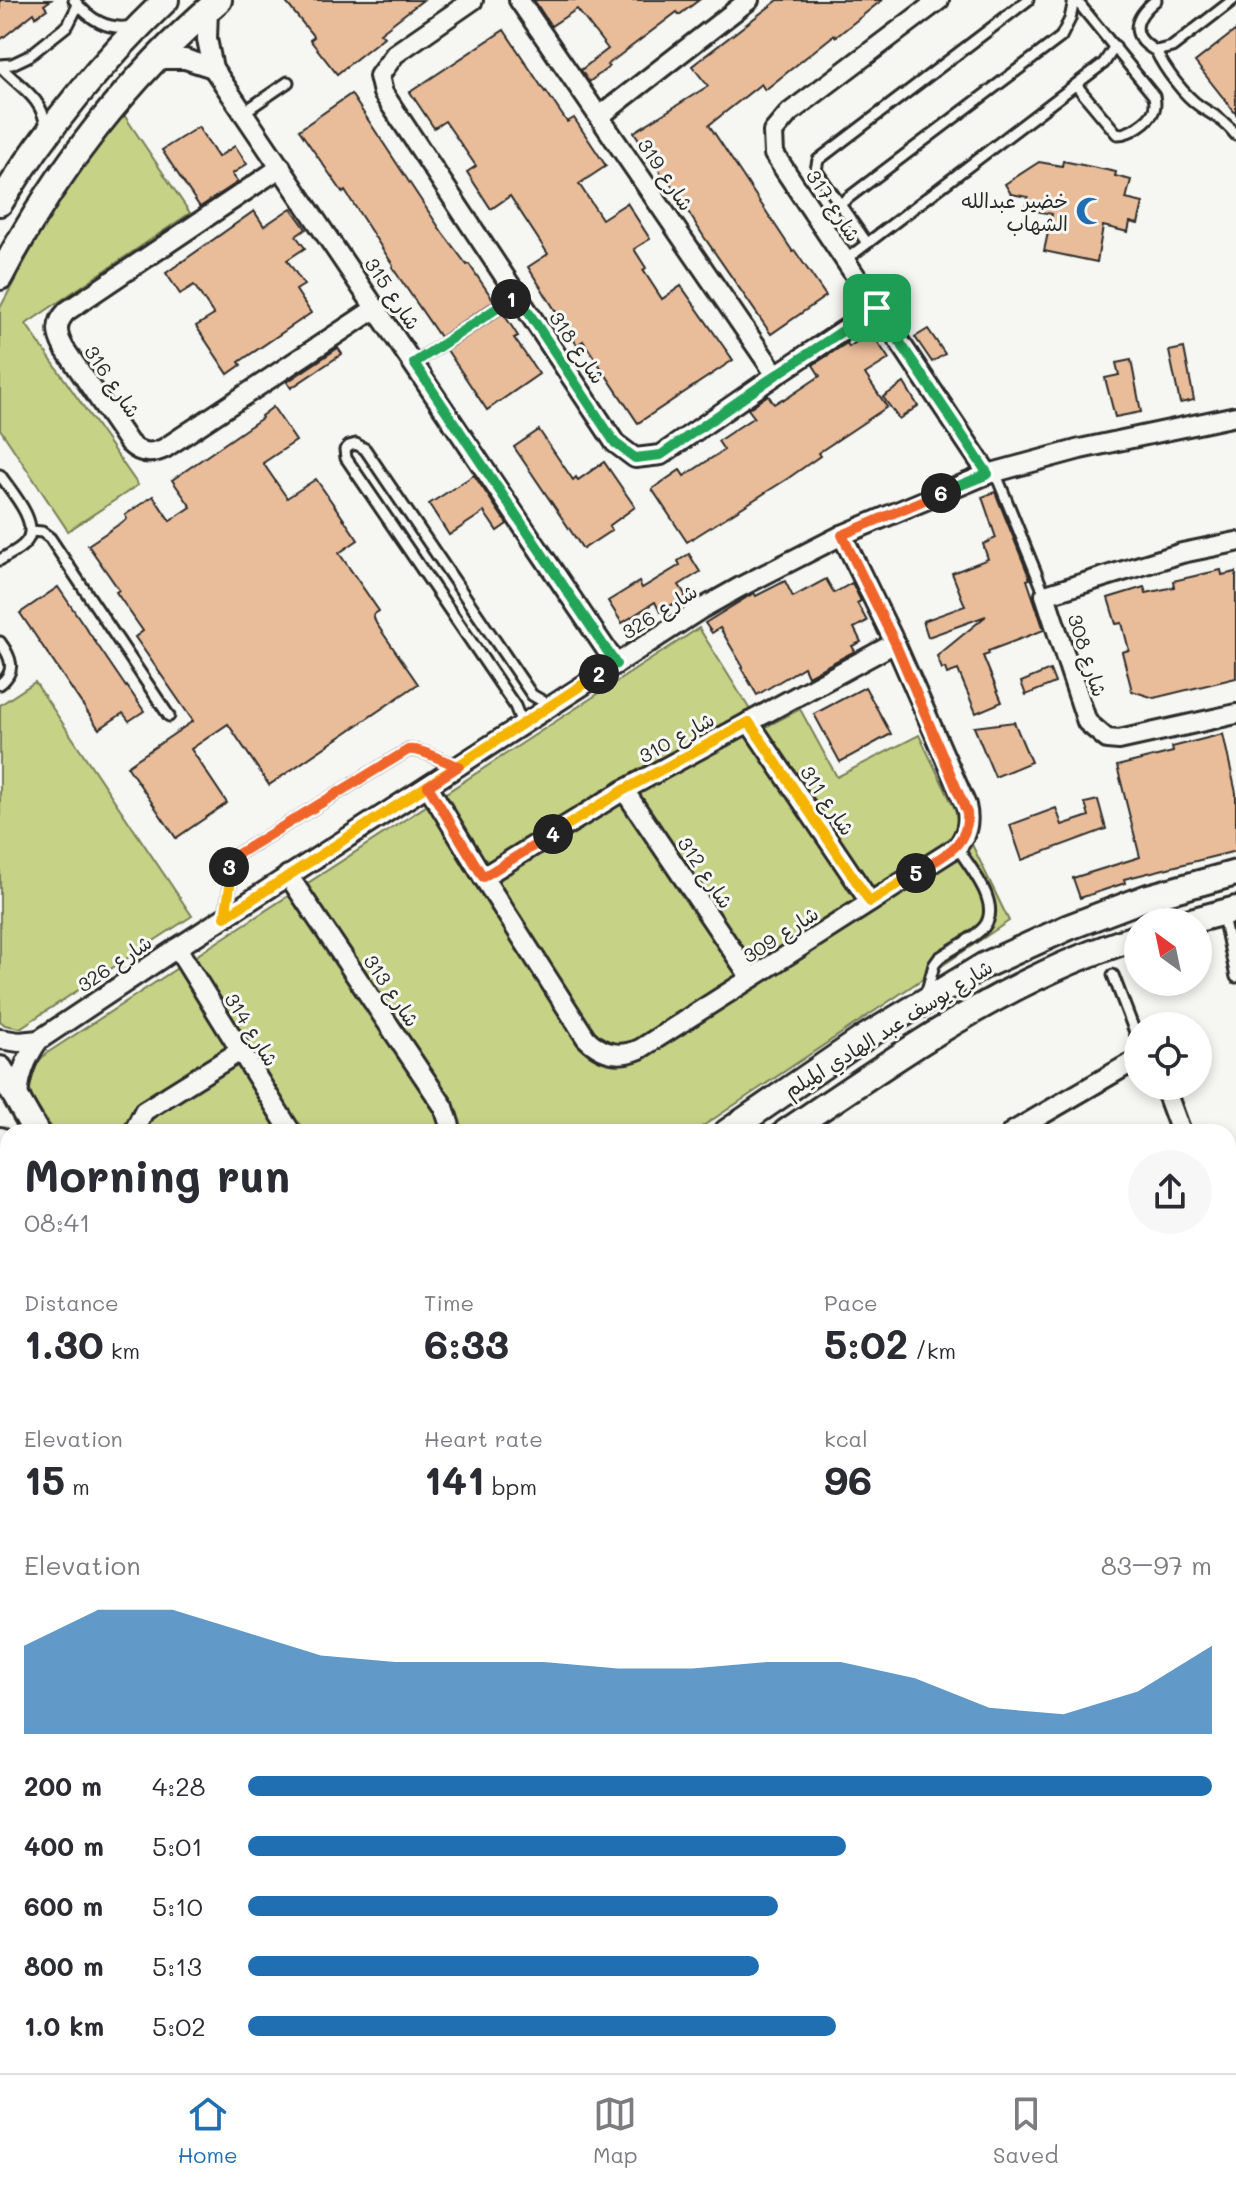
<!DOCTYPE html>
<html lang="en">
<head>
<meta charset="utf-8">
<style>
  body { margin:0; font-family:Mali,"Playpen Sans Arabic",sans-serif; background:#f7f7f7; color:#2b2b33; height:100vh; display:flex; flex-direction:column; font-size:30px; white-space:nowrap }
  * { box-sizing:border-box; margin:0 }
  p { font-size:26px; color:#7c7c81 }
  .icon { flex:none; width:44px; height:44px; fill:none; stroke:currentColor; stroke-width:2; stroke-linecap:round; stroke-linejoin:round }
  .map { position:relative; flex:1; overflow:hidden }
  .drawer { position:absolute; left:0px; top:1124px; width:1236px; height:950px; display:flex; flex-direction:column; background:#fff; border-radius:24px 24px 0 0; box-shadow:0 4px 12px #0003 }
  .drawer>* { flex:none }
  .needle { width:52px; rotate:327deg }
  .buttons { position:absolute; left:1124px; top:908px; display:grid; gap:16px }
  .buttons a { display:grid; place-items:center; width:88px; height:88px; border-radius:50%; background:#fff; box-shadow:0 4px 12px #0003; font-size:40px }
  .pin { position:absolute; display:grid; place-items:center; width:68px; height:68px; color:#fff; margin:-34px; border-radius:16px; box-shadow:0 4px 12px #0006 }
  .km { position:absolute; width:40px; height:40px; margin:-20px; border-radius:50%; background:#222; color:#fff; font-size:22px; line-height:40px; text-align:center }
  .round { display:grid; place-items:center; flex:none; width:84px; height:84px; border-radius:42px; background:#f7f7f7 }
  .summary { display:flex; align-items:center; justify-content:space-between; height:136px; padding:0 24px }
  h1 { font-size:44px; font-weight:700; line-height:60px }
  .figures { display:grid; grid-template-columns:repeat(3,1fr); gap:12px; height:136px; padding:8px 24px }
  .figures div { display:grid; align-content:center }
  .figures b { font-size:40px; font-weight:700 }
  .figures small { font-size:22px; font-weight:400 }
  .figures p { font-size:22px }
  .chart { height:224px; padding:16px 24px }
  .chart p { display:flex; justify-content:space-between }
  .chart svg { width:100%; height:144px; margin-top:8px; fill:#1f6fb2; opacity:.7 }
  ul { padding:0 24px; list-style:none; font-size:26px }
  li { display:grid; grid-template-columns:128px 96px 1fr; align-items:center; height:60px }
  li i { height:20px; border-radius:10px; background:#1f6fb2 }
  .tabs { display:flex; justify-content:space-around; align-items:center; height:112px; border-top:2px solid #e1e1e2; background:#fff; font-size:22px; color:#7c7c81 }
  .tabs a { display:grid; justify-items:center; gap:4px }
  .tabs .current { color:#1f6fb2 }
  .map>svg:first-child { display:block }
  .green { fill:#c6d286; stroke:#787e58; stroke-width:2 }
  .building { fill:#eabd9a; stroke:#2b2b2b; stroke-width:2 }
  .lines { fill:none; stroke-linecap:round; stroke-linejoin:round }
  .service-casing { stroke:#2b2b2b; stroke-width:15 }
  .minor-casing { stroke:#2b2b2b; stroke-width:24 }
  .tertiary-casing { stroke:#2b2b2b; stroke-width:30 }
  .service { stroke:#f6f6f2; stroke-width:9 }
  .minor { stroke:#f6f6f2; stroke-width:18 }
  .tertiary { stroke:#f6f6f2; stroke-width:24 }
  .split-1-casing { stroke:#fff; stroke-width:16 }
  .split-2-casing { stroke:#fff; stroke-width:16 }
  .split-3-casing { stroke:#fff; stroke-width:16 }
  .split-4-casing { stroke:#fff; stroke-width:16 }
  .split-5-casing { stroke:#fff; stroke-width:16 }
  .split-6-casing { stroke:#fff; stroke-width:16 }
  .split-7-casing { stroke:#fff; stroke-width:16 }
  .split-1 { stroke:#22a559; stroke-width:10 }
  .split-2 { stroke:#22a559; stroke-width:10 }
  .split-3 { stroke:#f5b400; stroke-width:10 }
  .split-4 { stroke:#f0652b; stroke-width:10 }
  .split-5 { stroke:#f5b400; stroke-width:10 }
  .split-6 { stroke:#f0652b; stroke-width:10 }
  .split-7 { stroke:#22a559; stroke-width:10 }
  .labels { text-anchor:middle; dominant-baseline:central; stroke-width:6; stroke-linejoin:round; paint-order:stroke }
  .street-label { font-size:20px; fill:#2b2b2b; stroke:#f6f6f2 }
  .poi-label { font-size:20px; fill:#2b2b2b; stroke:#f6f6f2; text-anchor:end }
</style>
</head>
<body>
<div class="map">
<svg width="1236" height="2073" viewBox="0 0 1236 2073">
  <rect width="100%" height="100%" fill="#f6f6f2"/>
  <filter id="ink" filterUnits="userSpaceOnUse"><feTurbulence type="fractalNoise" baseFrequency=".0125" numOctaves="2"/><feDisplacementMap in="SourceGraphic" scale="16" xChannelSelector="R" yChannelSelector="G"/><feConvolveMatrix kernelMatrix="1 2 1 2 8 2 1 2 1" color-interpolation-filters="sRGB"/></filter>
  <g filter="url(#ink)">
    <!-- green -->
    <g class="green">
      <polygon points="122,112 190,213 26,324 138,485 68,531 0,429 0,308 56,203"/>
      <path d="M699,628l63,101 38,-20 37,68 82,-42 90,186 -315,211h-639c-20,-29 -42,-49 -8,-79z"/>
      <polygon points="35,682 192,916 20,1028 5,1025 0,1021 0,705"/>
      <polygon points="8,1308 8,1597 0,1602 0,1428 8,1423 0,1411 0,1313"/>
    </g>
    <!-- building -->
    <g class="building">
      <polygon points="0,0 51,0 44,5 47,9 36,17 34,13 0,40"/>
      <polygon points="284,0 423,0 380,33 384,37 337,74 310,40 314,37"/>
      <polygon points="534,0 699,0 679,15 677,12 607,65 609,67 589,82 581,70 608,49 577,9 551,26"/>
      <polygon points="778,0 882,0 836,37 834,35 765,90 761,84 709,125 793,252 795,251 826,296 771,334 704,237 667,178 665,179 634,132 708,86 692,66"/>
      <polygon points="504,30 545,92 546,91 567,122 574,118 606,166 579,184 602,219 627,203 650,239 634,249 646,268 643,270 662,299 681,286 733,360 638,423 583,341 577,345 528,267 548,254 510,196 491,209 467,172 476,166 445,121 434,128 410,92"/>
      <polygon points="1236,30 1236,114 1195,62"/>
      <polygon points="351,94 442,232 467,265 469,264 494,301 440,337 392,267 393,265 345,191 343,193 299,130"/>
      <polygon points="198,127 218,157 235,146 247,164 232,174 238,182 200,207 162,150"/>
      <polygon points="1063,161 1116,172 1115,176 1131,180 1126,199 1143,203 1138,224 1130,222 1128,232 1103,226 1097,262 1044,251 1052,214 1025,209 1028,197 1011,194 1005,184 1039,162 1062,166"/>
      <polygon points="291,208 306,229 296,236 305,248 287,260 304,285 296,290 311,313 239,362 241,365 228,374 196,326 214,315 194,285 180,294 166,273 254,211 264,226"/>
      <polygon points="503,313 518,336 514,338 539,374 487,410 447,350"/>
      <polygon points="928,329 945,354 932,362 915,337"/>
      <polygon points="871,332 889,359 865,374 887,407 818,453 820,456 787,479 687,542 652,489 680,470 684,476 724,450 718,441 754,417 748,409 768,395 774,404 782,399 784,400 820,376 813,365 847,343 849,347"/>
      <polygon points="338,348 342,354 291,388 287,382"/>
      <polygon points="1184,348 1194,400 1180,403 1169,351"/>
      <polygon points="1131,360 1141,412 1115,417 1105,378 1119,375 1116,363"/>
      <polygon points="904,383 918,406 899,419 883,397"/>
      <polygon points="273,407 296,441 263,463 287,498 316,479 358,540 339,553 379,611 373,615 376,623 418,684 269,785 228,724 191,749 227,803 176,838 127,766 193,721 135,637 143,631 116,592 119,590 88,545 127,519 125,515 153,496 170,521 191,507 172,480 262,418 261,416"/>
      <polygon points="539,430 573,480 576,477 578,480 604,462 635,507 609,526 612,530 583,549 514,447"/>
      <polygon points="474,475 507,524 497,531 484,512 449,535 429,504"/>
      <polygon points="995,492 1030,579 1027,580 1044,630 988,651 989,654 983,656 1002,702 976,713 958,670 947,674 945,668 942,669 937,656 986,616 928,637 923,621 965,606 952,573 988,559 983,544 996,538 982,497"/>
      <polygon points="689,554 700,572 679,585 686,596 660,612 655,602 622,623 608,601 639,582 642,588 680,565 678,561"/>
      <polygon points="1221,570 1222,575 1236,572 1236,678 1154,698 1132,691 1122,652 1129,650 1122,623 1116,624 1108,598 1144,587 1146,593 1174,587 1173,581"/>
      <polygon points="826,579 834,593 852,583 861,601 857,603 867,621 854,628 861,642 852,646 855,651 808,676 804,667 757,695 741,668 743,667 720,628 712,633 705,623 749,596 754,593 756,596 785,581 793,597"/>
      <polygon points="58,587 126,687 127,686 144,711 129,721 123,713 99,729 20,613"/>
      <polygon points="1050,670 1055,683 1026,695 1021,682"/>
      <polygon points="865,687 891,734 840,762 814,714"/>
      <polygon points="1014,722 1031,762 995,777 974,727"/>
      <polygon points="1223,734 1236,793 1236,851 1124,879 1125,883 1080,898 1073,878 1140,857 1117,766 1173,752 1172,747"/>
      <polygon points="1098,800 1106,829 1022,860 1010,825 1056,808 1062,825 1089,816 1085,803"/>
    </g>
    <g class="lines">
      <defs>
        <g id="service">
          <path d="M74,0c16,20 34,31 59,26"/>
          <path d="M1156,0c-21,17 -29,35 0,51l16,-4 61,-47"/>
          <path d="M1156,51c8,17 28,45 45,56 15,10 23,13 35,28"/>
          <polyline points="0,65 12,64 29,56 68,25 78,5"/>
          <path d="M0,66c19,21 43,31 46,62"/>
          <path d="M1076,85l41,49c12,1 33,-13 37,-24 2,-6 1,-8 0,-14l-78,-96"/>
          <polyline points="244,112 288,82"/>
          <polyline points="840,204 1061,37 1070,19 1074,0"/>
          <polyline points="867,243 816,170 818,160 1028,0"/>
          <polyline points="844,261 1104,63 1115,46"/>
          <polyline points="414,363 517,295"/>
          <polyline points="995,472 1045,595"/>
          <path d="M0,475c11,16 41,49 26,67 -6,8 -18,13 -26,18"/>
          <polyline points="31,531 42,532 50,538 169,716"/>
          <path d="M0,642c11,15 17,29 0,42"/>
          <polyline points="521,726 519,716 515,706 346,458 345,450 349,446 356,444 365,449 532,695 551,706"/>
          <path d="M225,916l5,-30 -1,-19 1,-7 8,-6 170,-104c17,-1 31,11 48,15"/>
          <polyline points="1223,916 1236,977"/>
          <polyline points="1113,975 1138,1040"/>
          <path d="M926,994l8,-29 5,-7c13,-9 30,-17 42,-28 25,-22 -11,-62 -24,-83"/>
          <polyline points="1228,1469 1236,1465"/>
          <polyline points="1056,2066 1062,2073"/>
          <polyline points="1002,2073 1004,2066"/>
        </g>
        <g id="minor">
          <polyline points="473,0 395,54 379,76 383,93 615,443 635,458 661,455 776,375 877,308"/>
          <polyline points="519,0 776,375"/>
          <polyline points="939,0 789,113 773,132 774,154 988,474"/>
          <polyline points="208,9 207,39 213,68 616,664"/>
          <polyline points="156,59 185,59 213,68"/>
          <polyline points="600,116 749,0"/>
          <path d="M281,167l-214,144c-12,12 -11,23 -3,37l65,95c11,11 22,12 36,5l211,-140"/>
          <polyline points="1236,542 1182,553 1045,595 1087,722 1107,739 1119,740 1236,714"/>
          <polyline points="749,722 870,902"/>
          <path d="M428,786l55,91 103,161c16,16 33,20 54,11l317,-202c10,-13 13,-25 9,-42l-71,-162 -53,-108"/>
          <polyline points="624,790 751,978"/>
          <polyline points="288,875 444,1107 450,1126 449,1132"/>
          <polyline points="483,877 624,790 895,643"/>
          <polyline points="177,948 291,1132"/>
          <polyline points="0,1039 19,1042 39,1040"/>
          <polyline points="1164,1086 1181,1132"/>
          <path d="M18,1102c0,-24 7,-43 21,-62l138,-92 524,-339 41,-23 100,-51 146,-61 92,-25 156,-33"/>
          <polyline points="135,1132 135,1129 144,1111 240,1051"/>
          <polyline points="1012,1132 1129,1064 1138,1063"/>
          <polyline points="1228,1259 1236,1282"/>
          <polyline points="1228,1382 1236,1378"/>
          <polyline points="1228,1718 1236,1714"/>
          <polyline points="0,1894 8,1888"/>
          <polyline points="0,1924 8,1936"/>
          <polyline points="1228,1976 1236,1986"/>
          <polyline points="268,2066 272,2073"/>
          <polyline points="239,2073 250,2066"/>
        </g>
        <g id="tertiary">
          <path d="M0,203c47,-75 102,-142 166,-203"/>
          <path d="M0,277c54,-104 129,-201 219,-277"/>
          <polyline points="1187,922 1236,909"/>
          <polyline points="0,1069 36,1132"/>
          <polyline points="727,1132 867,1036 983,966 1069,927 1148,897 1236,873"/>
          <path d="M786,1132c112,-75 222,-155 352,-195"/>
          <polyline points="0,1140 8,1153"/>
          <polyline points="0,1628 8,1622"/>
          <polyline points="0,1671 8,1665"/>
          <polyline points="683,2066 688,2073"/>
          <polyline points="730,2066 735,2073"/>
        </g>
      </defs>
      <!-- service casing -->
      <use href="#service" class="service-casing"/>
      <!-- minor casing -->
      <use href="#minor" class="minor-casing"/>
      <!-- tertiary casing -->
      <use href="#tertiary" class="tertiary-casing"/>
      <!-- service -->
      <use href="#service" class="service"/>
      <!-- minor -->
      <use href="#minor" class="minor"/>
      <!-- tertiary -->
      <use href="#tertiary" class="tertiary"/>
    </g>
  </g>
  <g class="lines" filter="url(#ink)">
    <defs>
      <polyline id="split-1" points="511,299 517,295 615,443 635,458 661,455 776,375 877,308"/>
      <polyline id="split-2" points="511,299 414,363 616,664 599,674"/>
      <polyline id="split-3" points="229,867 230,886 225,917 599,674"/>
      <path id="split-4" d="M229,867l1,-7 8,-6 170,-104c15,-2 34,12 51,16l-31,20 55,91 70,-43"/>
      <polyline id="split-5" points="553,834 624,790 749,722 870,902 916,873"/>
      <path id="split-6" d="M916,873c25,-16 54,-27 51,-60l-72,-170 -53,-108 99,-42"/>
      <polyline id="split-7" points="877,308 988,474 941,493"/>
    </defs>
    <!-- split-1 casing -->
    <use href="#split-1" class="split-1-casing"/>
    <!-- split-2 casing -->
    <use href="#split-2" class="split-2-casing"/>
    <!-- split-3 casing -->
    <use href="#split-3" class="split-3-casing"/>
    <!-- split-4 casing -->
    <use href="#split-4" class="split-4-casing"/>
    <!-- split-5 casing -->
    <use href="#split-5" class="split-5-casing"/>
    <!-- split-6 casing -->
    <use href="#split-6" class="split-6-casing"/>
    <!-- split-7 casing -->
    <use href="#split-7" class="split-7-casing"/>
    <!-- split-1 -->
    <use href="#split-1" class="split-1"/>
    <!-- split-2 -->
    <use href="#split-2" class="split-2"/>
    <!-- split-3 -->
    <use href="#split-3" class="split-3"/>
    <!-- split-4 -->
    <use href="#split-4" class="split-4"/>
    <!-- split-5 -->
    <use href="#split-5" class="split-5"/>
    <!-- split-6 -->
    <use href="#split-6" class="split-6"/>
    <!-- split-7 -->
    <use href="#split-7" class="split-7"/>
  </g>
  <!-- icons -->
  <defs>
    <symbol id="mosque-bare" viewBox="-9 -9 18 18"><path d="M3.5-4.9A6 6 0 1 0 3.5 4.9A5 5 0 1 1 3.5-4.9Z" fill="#1f6fb2" stroke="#f6f6f2" stroke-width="2.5" paint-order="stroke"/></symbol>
  </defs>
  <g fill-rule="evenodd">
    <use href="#mosque-bare" x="1070" y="191" width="40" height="40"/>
  </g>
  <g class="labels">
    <!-- street labels -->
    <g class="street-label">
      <text transform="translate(666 174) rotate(56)">شارع 319</text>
      <text transform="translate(834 205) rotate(57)">شارع 317</text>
      <text transform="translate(393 293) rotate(56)">شارع 315</text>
      <text transform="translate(578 347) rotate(56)">شارع 318</text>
      <text transform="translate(113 381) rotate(56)">شارع 316</text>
      <text transform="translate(659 611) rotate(-32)">شارع 326</text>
      <text transform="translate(1088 655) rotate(72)">شارع 308</text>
      <text transform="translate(676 737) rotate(-29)">شارع 310</text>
      <text transform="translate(828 800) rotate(56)">شارع 311</text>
      <text transform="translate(706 872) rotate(56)">شارع 312</text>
      <text transform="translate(780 934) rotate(-33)">شارع 309</text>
      <text transform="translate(114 963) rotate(-34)">شارع 326</text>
      <text transform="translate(392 990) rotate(56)">شارع 313</text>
      <text transform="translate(888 1028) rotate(-32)">شارع يوسف عبد الهادي الميلم</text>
      <text transform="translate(252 1029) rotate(58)">شارع 314</text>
    </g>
    <!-- poi labels -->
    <g class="poi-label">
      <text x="1068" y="200">خضير عبدالله<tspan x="1068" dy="23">الشهاب</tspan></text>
    </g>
  </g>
</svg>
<div class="buttons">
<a><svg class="needle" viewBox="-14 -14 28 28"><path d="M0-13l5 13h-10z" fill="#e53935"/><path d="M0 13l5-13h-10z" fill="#7c7c81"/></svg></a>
<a><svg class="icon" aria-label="locate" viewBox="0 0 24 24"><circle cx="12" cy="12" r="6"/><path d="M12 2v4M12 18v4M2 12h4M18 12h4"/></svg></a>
</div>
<div class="pin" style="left:877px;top:308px;background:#1e9e55"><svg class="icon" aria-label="arrive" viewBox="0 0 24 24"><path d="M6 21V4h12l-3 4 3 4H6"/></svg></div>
<b class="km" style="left:511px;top:299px">1</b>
<b class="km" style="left:599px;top:674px">2</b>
<b class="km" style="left:229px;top:867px">3</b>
<b class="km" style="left:553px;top:834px">4</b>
<b class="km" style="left:916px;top:873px">5</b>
<b class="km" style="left:941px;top:493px">6</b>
<section class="drawer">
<div class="summary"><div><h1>Morning run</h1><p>08:41</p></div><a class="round"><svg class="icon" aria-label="share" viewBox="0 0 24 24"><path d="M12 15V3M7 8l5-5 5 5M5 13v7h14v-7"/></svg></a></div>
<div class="figures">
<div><p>Distance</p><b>1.30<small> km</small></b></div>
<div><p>Time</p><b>6:33</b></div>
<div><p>Pace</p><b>5:02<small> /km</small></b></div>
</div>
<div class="figures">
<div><p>Elevation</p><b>15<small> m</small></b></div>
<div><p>Heart rate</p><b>141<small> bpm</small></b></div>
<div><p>kcal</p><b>96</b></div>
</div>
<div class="chart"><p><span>Elevation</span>83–97 m</p>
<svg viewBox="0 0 160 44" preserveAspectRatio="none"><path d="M0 44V17L10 6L20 6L30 13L40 20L50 22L60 22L70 22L80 24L90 24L100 22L110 22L120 27L130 36L140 38L150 31L160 17V44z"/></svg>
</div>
<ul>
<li><b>200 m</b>4:28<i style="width:100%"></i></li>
<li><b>400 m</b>5:01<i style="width:62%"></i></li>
<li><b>600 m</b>5:10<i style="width:55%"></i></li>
<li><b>800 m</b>5:13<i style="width:53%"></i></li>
<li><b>1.0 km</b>5:02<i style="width:61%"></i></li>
</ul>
</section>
</div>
<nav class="tabs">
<a class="current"><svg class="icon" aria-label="home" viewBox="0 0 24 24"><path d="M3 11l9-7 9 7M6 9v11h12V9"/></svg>Home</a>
<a><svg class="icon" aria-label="map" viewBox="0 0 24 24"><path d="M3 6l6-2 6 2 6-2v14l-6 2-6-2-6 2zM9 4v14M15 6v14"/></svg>Map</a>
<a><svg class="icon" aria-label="saved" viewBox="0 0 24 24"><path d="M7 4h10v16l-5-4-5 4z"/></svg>Saved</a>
</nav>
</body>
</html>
